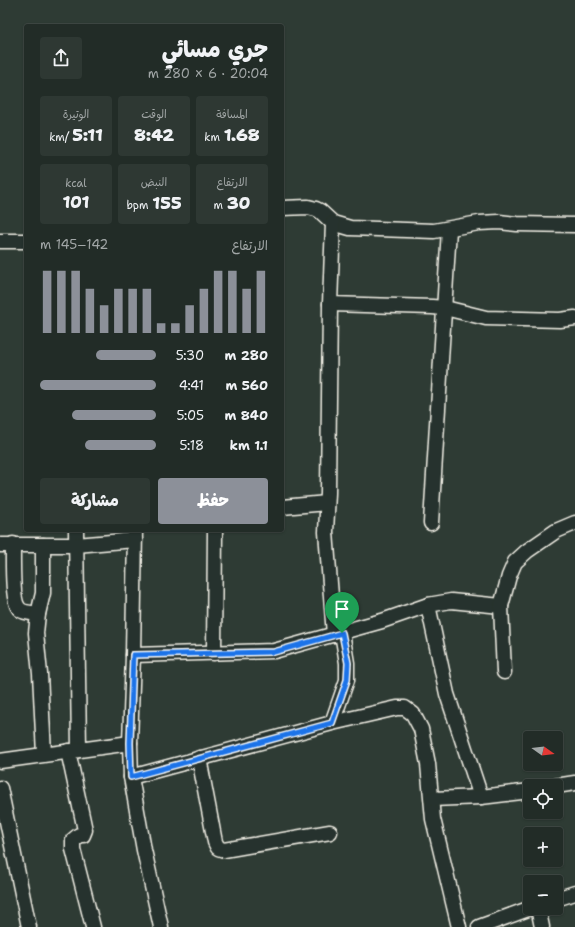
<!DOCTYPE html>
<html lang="ar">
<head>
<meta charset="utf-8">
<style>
  body { margin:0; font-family:"Shantell Sans","Playpen Sans Arabic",sans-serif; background:#2e3833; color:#f1f3f6; direction:rtl; height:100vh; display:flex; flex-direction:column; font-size:15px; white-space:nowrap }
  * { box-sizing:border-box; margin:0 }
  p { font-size:13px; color:#a2a7a7 }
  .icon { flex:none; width:22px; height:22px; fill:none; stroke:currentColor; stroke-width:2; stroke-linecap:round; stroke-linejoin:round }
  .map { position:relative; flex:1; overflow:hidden; direction:ltr }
  .side { position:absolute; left:24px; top:24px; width:260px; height:508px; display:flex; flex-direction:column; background:#222c27; border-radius:4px; box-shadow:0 1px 3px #0004,0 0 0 1px #3f4844; direction:rtl }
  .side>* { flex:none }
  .needle { width:26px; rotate:104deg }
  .controls { position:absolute; left:523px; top:731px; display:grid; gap:8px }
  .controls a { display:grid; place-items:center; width:40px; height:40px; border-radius:4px; background:#222c27; box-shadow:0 1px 3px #0004,0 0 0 1px #3f4844; font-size:20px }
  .pin { position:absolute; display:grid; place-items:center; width:34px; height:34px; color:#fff; margin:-41px -17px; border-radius:50% 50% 50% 0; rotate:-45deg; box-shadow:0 0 4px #0007 }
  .pin .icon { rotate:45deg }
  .round { display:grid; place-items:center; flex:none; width:42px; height:42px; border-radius:4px; background:#2e3833 }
  .head { display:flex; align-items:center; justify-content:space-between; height:68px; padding:0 16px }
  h1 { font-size:22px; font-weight:800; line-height:30px }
  .metrics { display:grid; grid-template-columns:repeat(3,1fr); gap:6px; height:68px; padding:4px 16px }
  .metrics div { display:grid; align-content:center; border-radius:4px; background:#2e3833; text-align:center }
  .metrics b { font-size:17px; font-weight:800 }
  .metrics small { font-size:11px; font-weight:400 }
  .metrics p { font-size:11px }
  .chart { height:112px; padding:8px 16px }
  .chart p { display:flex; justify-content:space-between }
  .chart svg { width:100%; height:72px; margin-top:4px; stroke:#8c9099; stroke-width:6 }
  .button { display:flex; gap:8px; margin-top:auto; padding:8px 16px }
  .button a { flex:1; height:46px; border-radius:4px; background:#8c9099; color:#fff; font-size:16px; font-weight:800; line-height:46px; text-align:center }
  .button a+a { background:#2e3833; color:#f1f3f6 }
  ul { padding:0 16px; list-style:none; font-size:13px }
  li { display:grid; grid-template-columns:64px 48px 1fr; align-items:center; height:30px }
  li i { height:10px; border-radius:5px; background:#8c9099 }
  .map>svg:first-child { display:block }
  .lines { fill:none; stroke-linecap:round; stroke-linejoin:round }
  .minor-casing { stroke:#f4f1e8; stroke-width:17 }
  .minor { stroke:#26332d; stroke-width:14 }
  .route-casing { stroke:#fff; stroke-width:8 }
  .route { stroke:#1a73e8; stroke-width:5 }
</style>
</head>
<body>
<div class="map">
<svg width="575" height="927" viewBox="0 0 575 927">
  <rect width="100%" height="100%" fill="#2e3b34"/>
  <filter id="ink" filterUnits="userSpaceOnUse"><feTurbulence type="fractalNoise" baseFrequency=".025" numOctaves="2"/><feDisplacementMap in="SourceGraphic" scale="8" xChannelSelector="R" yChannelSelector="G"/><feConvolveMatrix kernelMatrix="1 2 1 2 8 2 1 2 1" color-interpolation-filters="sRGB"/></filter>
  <g filter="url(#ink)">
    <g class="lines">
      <defs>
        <g id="minor">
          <polyline points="282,208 308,207 316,209 320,211 333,223 350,228 434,231 479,223 499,222 517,224 575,225"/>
          <polyline points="333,223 330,304 432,307 445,308 486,318 560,320 575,318"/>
          <polyline points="0,241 26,241"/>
          <polyline points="330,304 328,493 326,532 334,635"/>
          <polyline points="282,507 327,503"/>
          <polyline points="431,523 449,229"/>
          <polyline points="76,530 79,750"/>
          <path d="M13,544c0,12 -1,55 5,63 3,6 14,6 20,7"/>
          <polyline points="0,545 76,545 135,540"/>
          <polyline points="43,545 43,593 38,614 36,633 40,674 44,754"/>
          <polyline points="428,605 447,694 481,797"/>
          <polyline points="214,653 215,530"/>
          <polyline points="133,655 274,651 382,621 428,605 451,601 501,606"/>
          <polyline points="504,672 501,606 509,576 515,562 527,551 556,531 575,523"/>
          <polyline points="332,723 347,680 347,663 342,633"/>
          <polyline points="130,743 133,655 135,530"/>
          <polyline points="68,751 85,830 83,835 79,835 73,840 73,849 93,927"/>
          <polyline points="199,758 215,842 218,848 224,850 330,832"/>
          <polyline points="0,761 130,743 131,777 144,850 161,927"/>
          <polyline points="131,777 332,723 397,708 405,708 413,714 421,729 428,764 433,819 459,927"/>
          <polyline points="556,786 575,783"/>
          <polyline points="0,788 29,927"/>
          <polyline points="432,799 481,797 530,791"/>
          <polyline points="556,899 575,893"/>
          <polyline points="538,908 542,927"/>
          <polyline points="479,927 531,908"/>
        </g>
      </defs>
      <!-- minor casing -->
      <use href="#minor" class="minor-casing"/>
      <!-- minor -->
      <use href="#minor" class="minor"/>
    </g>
  </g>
  <g class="lines" filter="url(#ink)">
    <defs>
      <polygon id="route" points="342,633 348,663 347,680 332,723 131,777 130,743 133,655 274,652"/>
    </defs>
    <!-- route casing -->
    <use href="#route" class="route-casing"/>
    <!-- route -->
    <use href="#route" class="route"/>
  </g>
</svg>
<div class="controls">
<a><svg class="needle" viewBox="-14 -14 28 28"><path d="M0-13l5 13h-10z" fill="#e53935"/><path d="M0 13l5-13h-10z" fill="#a2a7a7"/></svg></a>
<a><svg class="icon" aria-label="locate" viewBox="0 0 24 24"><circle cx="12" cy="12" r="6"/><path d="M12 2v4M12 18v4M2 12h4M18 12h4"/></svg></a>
<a>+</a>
<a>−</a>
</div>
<div class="pin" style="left:342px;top:633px;background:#1e9e55"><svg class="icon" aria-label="arrive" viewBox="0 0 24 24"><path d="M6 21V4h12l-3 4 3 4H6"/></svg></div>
<section class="side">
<div class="head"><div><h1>جري مسائي</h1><p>20:04 · 6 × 280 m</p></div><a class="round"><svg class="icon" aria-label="share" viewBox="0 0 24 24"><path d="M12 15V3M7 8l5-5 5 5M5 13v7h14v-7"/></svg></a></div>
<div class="metrics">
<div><p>المسافة</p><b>1.68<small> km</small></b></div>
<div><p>الوقت</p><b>8:42</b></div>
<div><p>الوتيرة</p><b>5:11<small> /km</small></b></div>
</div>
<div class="metrics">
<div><p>الارتفاع</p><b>30<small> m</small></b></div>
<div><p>النبض</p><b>155<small> bpm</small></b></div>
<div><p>kcal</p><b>101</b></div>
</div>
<div class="chart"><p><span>الارتفاع</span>142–145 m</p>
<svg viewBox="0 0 160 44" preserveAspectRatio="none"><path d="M5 44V6M15 44V6M25 44V6M35 44V17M45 44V27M55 44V17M65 44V17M75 44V17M85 44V38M95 44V38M105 44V27M115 44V17M125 44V6M135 44V6M145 44V17M155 44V6"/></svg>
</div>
<ul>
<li><b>280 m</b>5:30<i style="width:52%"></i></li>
<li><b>560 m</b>4:41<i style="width:100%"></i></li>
<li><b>840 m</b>5:05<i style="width:72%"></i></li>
<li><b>1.1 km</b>5:18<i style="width:61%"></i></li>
</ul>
<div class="button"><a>حفظ</a><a>مشاركة</a></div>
</section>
</div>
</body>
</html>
